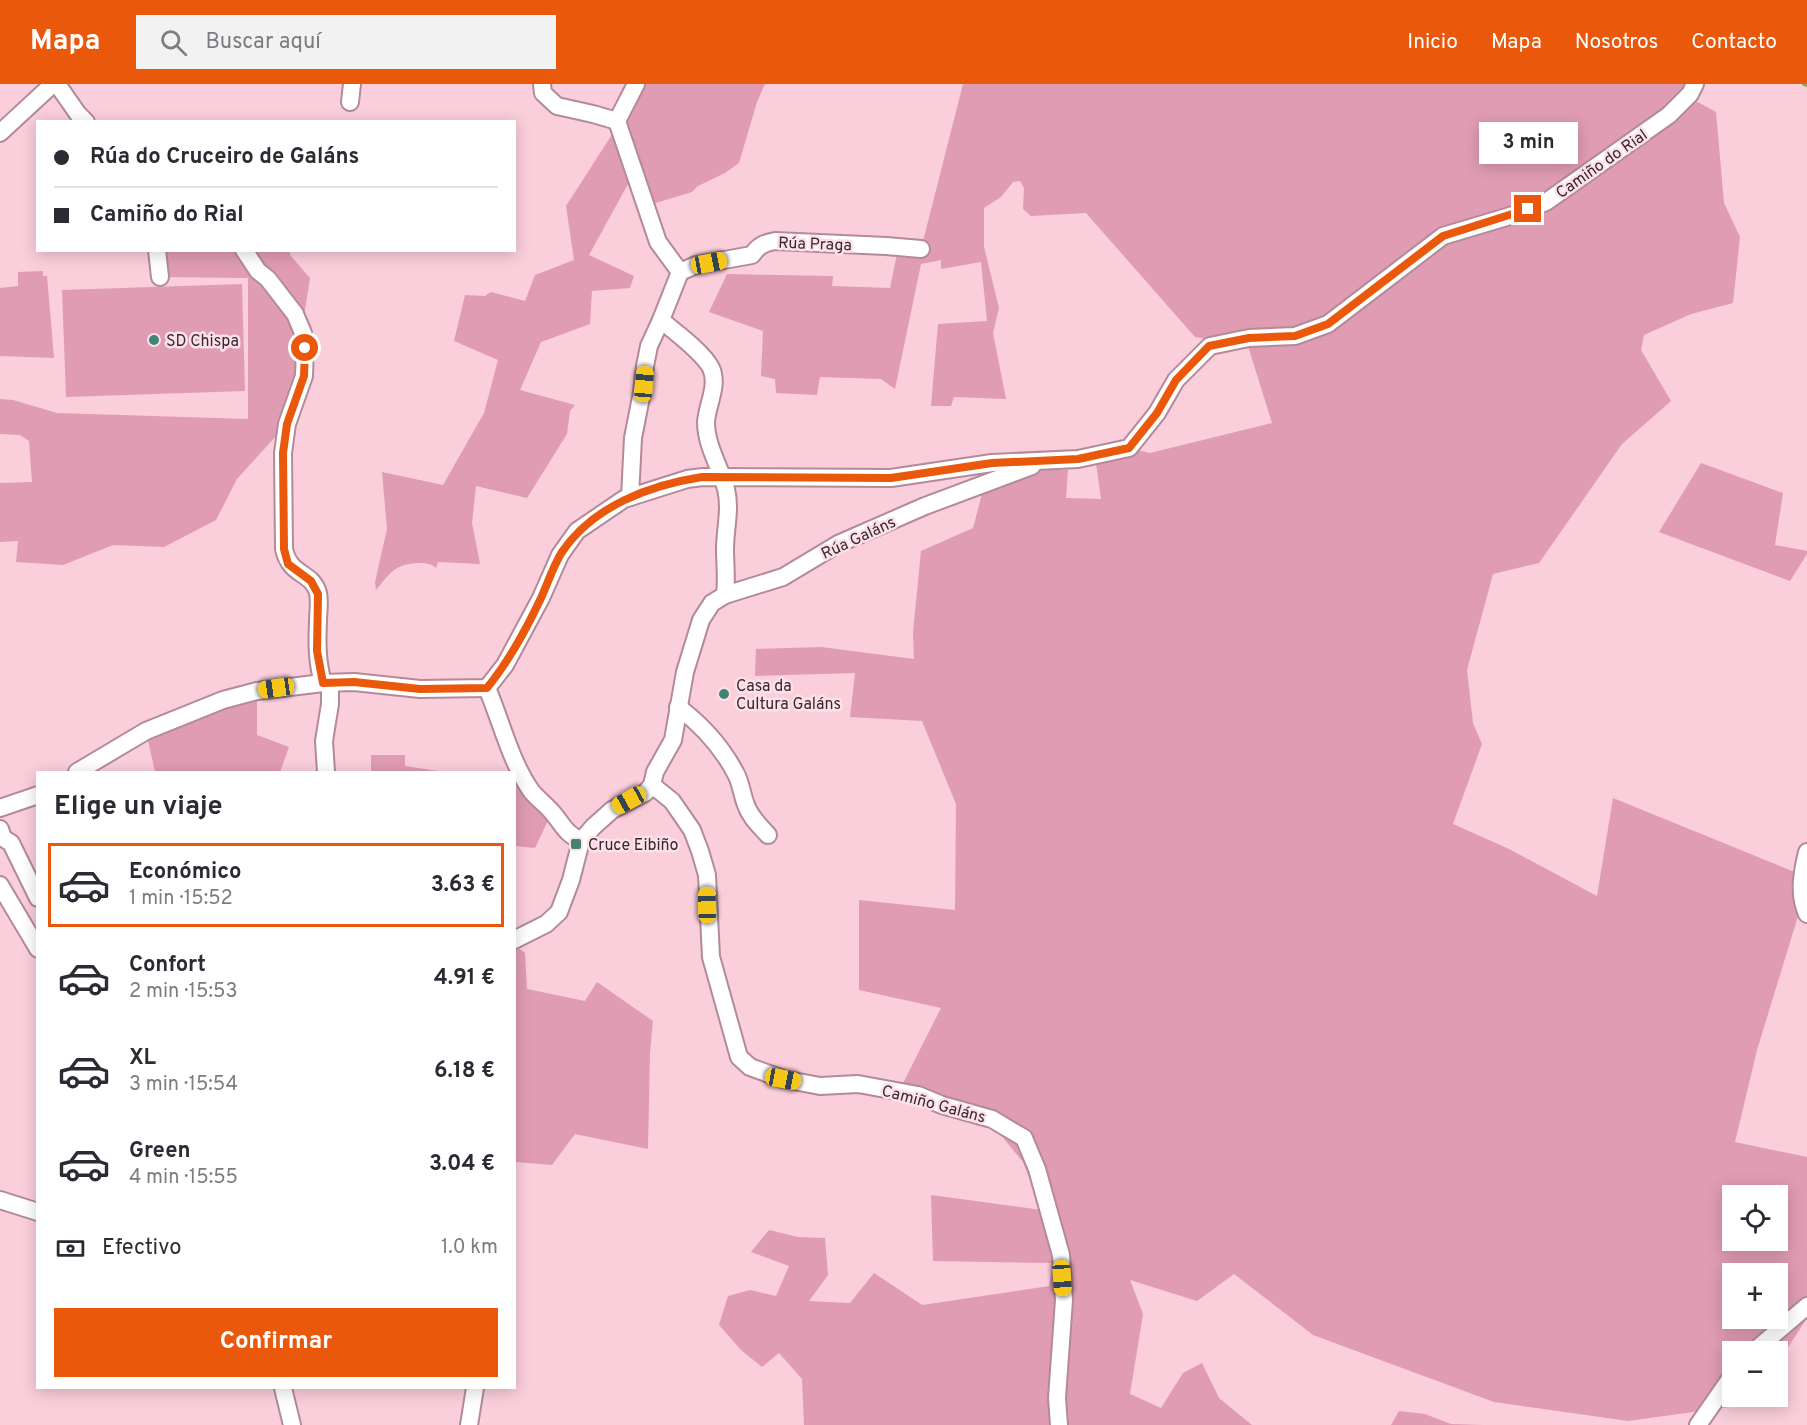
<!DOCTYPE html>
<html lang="es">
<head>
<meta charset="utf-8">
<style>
  :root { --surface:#fff; --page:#f2f2f3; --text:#2b2b33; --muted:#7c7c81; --line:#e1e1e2; --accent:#ea580c }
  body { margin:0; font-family:Overpass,sans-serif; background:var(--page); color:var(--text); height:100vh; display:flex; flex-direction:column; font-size:22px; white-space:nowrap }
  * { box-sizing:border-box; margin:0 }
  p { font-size:20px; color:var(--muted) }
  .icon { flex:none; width:33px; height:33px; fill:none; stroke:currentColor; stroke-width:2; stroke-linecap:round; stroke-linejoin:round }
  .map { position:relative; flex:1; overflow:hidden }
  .drawer { position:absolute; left:36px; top:687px; width:480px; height:618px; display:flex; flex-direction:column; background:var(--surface); border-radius:0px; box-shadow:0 3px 15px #0003 }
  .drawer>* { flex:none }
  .hud { position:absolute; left:36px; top:36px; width:480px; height:132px; border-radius:0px; box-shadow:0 3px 15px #0003; display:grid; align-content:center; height:132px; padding:0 18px; background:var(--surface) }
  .tools { position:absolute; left:1722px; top:1101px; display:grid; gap:12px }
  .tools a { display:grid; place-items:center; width:66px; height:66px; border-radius:0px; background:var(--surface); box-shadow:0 3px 15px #0003; font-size:30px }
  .end { position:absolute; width:27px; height:27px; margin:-14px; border:8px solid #ea580c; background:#fff; box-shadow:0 0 0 3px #fff }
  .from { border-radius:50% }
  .bubble { position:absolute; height:42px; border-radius:0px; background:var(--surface); box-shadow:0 3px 15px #0003; font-size:20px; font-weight:700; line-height:42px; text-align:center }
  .car { position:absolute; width:18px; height:36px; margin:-18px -9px; border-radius:8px; box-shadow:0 0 4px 2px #0007; background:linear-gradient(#f5c518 24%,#345 0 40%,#f5c518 0 76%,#345 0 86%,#f5c518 0) }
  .hud b { display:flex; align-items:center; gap:21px; height:57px; font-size:22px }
  .hud b+b { border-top:2px solid var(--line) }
  .hud i { width:15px; height:15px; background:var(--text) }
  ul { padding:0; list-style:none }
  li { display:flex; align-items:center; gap:18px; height:84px; margin:0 12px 9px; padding:0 6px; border:3px solid transparent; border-radius:0px }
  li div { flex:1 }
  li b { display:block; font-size:22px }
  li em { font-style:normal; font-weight:700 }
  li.current { border-color:var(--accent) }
  li>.icon { width:54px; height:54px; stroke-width:1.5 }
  h2 { padding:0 18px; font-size:27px; line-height:72px }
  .pay { display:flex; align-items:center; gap:15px; height:66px; padding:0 18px; font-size:22px }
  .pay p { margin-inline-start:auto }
  .primary-button { display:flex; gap:12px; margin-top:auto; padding:12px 18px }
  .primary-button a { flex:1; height:69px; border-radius:0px; background:var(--accent); color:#fff; font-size:24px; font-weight:700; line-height:69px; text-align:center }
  header { display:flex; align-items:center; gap:36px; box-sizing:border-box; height:84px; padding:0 30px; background:var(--accent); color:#fff }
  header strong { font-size:28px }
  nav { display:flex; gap:33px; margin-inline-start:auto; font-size:21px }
  .search { width:420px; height:54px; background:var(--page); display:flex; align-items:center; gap:15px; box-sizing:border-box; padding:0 21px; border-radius:0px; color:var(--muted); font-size:22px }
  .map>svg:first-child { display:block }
  .green { fill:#e09cb2; fill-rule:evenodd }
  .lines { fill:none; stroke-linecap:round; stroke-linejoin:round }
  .stream { stroke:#97a65e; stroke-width:4 }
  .minor-casing { stroke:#b38a97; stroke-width:20 }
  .minor { stroke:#fff; stroke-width:16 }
  .route { stroke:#ea580c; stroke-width:8 }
  .poi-dot { fill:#418476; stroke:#fce1e8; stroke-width:2 }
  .labels { text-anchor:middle; stroke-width:5; stroke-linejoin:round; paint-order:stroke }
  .street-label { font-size:16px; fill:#39292e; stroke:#fce1e8 }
  .poi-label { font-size:16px; fill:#39292e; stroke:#fce1e8; text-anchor:start }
</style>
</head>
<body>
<header>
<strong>Mapa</strong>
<div class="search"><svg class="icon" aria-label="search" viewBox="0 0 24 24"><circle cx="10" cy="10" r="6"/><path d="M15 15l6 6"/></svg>Buscar aquí</div>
<nav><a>Inicio</a><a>Mapa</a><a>Nosotros</a><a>Contacto</a></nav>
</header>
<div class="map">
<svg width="1807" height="1341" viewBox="0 0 1807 1341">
  <rect width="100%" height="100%" fill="#facedb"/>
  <!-- green -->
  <g class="green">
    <path d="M 636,0 L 765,0 L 757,18 L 739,79 L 725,89 L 698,102 L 692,108 L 646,122 L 634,89 L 589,171 L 634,192 L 630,204 L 592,207 L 590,240 L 541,258 L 520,306 L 575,321 L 570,327 L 567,350 L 527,414 L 476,402 L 472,439 L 480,480 L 438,478 L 436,484 C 430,479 426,479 418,479 C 395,480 390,489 376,506 L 375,498 L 387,445 L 382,388 L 443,401 L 484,329 L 498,276 L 454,257 L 465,211 L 485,212 L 491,208 L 525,217 L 535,191 L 574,176 L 566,122 L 613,49 Z"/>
    <path d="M 963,0 L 1696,0 L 1694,16 L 1716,28 L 1724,119 L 1740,153 L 1733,219 L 1691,230 L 1644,251 L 1641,266 L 1671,317 L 1622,360 L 1539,479 L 1493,490 L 1467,586 L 1473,639 L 1482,660 L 1453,740 L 1509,765 L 1597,812 L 1613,714 L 1802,791 L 1802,819 L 1757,966 L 1735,1058 L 1807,1073 L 1807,1234 L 1778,1279 L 1778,1268 L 1732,1268 L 1732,1312 L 1756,1313 L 1751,1320 L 1628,1337 L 1494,1318 L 1313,1251 L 1234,1190 L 1197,1217 L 1130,1196 L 1143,1230 L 1130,1310 L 1161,1324 L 1183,1289 L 1202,1279 L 1219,1314 L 1252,1341 L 804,1341 L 802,1295 L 779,1269 L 762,1283 L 741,1266 L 719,1241 L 728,1212 L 750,1206 L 776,1212 L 789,1182 L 751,1168 L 769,1146 L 798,1153 L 825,1154 L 828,1191 L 809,1217 L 850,1219 L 874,1189 L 922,1221 L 1049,1202 L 1053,1179 L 933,1177 L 931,1111 L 1042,1126 L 1023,1078 L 996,1045 L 899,1007 L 941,924 L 859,906 L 859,816 L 955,826 L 956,720 L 922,637 L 850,633 L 855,589 L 755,592 L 756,565 L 821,563 L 914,575 L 913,548 L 921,467 L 973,444 L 983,406 L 1040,386 L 1068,386 L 1066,414 L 1101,415 L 1095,372 L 1129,364 L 1150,369 L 1272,339 L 1248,262 L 1195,253 L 1086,129 L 1031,132 L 1023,125 L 1024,104 L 1020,97 L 1013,98 L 1001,113 L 984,124 L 984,163 L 999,224 L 993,249 L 1006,315 L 954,313 L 951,322 L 931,322 L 938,240 L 987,237 L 981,178 L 941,185 L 941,176 L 921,180 L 895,305 L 881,295 L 820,293 L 817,311 L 776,309 L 775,295 L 761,292 L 763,247 L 709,228 L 727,190 L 833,192 L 832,202 L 890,204 L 897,170 L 921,165 ZM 1732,1112 L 1778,1112 L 1778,1156 L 1732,1156 ZM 1732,1190 L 1778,1190 L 1778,1234 L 1732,1234 Z"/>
    <path d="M 157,167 L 290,167 L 290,171 L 310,194 L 287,340 L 237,395 L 216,436 L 164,463 L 113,461 L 63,481 L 16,478 L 18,457 L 0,458 L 0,399 L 32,398 L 29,357 L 20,351 L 0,350 L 0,315 L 13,316 L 57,329 L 248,335 L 248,194 L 160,193 Z"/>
    <path d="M 43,187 L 43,192 L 47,192 L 54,274 L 0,272 L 0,204 L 18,202 L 18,188 Z"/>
    <path d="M 242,200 L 245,307 L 66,313 L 62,206 Z"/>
    <path d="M 1701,379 L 1783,409 L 1775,461 L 1807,467 L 1807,470 L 1790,497 L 1659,448 Z"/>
    <path d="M 257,607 L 257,651 L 289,663 L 280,688 L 155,688 L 146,647 Z"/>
    <path d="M 371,671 L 405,671 L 405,682 L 444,688 L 371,688 Z"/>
    <path d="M 521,695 L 552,728 L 535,764 L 515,762 L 515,697 Z"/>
    <path d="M 514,861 L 525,869 L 527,905 L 585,917 L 597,898 L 653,937 L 650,969 L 648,1065 L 575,1050 L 552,1081 L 515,1078 Z"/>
    <path d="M 1399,1327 L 1425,1330 L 1451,1340 L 1482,1341 L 1391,1341 Z"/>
  </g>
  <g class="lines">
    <!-- stream -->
    <path class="stream" d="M 1804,0 L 1807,1"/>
    <defs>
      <g id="minor">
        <path d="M 57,0 L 78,30 L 86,38"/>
        <path d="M 542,0 L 543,9 L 557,22 L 593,30 L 617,37"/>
        <path d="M 350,18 L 352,0"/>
        <path d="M 617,37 L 636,0"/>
        <path d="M 0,49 L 53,0"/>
        <path d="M 157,166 L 160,193"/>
        <path d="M 244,166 L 258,187 L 268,195 L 295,230 L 303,249 L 305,264 L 304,292 L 287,340 L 283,369 L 284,465 C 290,493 312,487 318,509 C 320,518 318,528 318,537 C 317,559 317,578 323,599"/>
        <path d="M 680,188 L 696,181 L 752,171 C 758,162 764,159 775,157 L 886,162 L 921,165"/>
        <path d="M 630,413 L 633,354 L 642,308 L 645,282 L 649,262 L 661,236"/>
        <path d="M 725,511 L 783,493 L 838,460 L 925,422 L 1032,382"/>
        <path d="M 487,604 C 502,639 510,677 532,708 C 538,715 546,721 552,728 C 564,742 564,748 581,757"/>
        <path d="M 678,623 C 702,641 722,663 736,690 C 741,699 742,711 746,721 C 750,733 760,742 768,751"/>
        <path d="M 77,688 L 146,647 L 223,616 L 257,607 L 323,599 L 354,598 L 420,605 L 487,604 L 505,581 L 541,514 L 560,471 L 577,447 L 624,415 L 687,395 L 703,393 L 891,394 L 992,379 L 1078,375 L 1129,364 L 1157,329 L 1176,296 L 1210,262 L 1249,254 L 1295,252 L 1328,240 L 1443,152 L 1510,132 L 1546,118 L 1669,31 L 1690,10 L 1695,0"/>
        <path d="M 326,688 L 324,657 L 330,620 L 330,599"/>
        <path d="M 652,701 L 672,717 L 692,746 L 700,767 L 707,791 L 711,873 L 739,973 L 750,983 L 783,995 L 820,1002 L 858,1000 L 918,1011 L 942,1021 L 992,1035 L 1024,1054 L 1037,1085 L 1061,1171 L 1064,1216 L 1057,1314 L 1059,1341"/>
        <path d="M 0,724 L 38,711"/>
        <path d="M 0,745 L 3,754 L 11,759 L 38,814"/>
        <path d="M 1807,768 C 1802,789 1798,810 1807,830"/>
        <path d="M 0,801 L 38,865"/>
        <path d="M 514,856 L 546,840 L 559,828 L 571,796 L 581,757 L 593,743 L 612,726 L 645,709 L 652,701 L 655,688 L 673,656 L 685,588 L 701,536 L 712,519 L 725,511 C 727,495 725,480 725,465 C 725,445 731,425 726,405 C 720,382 706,362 706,338 C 707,321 719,301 711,284 C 703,268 675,248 661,236 L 680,188 L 658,158 L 617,37"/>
        <path d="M 0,1116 L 38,1128"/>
        <path d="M 1753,1268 L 1807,1222"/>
        <path d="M 283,1304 L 292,1341"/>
        <path d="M 469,1341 L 475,1304"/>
        <path d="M 1698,1341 L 1732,1292"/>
      </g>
    </defs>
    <!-- minor casing -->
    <use href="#minor" class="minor-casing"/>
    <!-- minor -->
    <use href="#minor" class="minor"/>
  </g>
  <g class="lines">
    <!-- route -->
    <path class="route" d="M 305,264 L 304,292 L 287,340 L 283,369 L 284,465 L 288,480 L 311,497 L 318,510 L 317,567 L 323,599 L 354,598 L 420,605 L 487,604 C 509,577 526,546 541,514 C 548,499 553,482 562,468 C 593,422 650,401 702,393 L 891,394 L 992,379 L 1078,375 L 1129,364 L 1157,329 L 1176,296 L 1209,262 L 1249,254 L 1295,252 L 1328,240 L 1443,152 L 1528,125"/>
  </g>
  <!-- markers -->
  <g class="poi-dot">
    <circle cx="154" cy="256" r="6"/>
    <circle cx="724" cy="610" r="6"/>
    <rect x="570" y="754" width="12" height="12" rx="3"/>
  </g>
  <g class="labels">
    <!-- street labels -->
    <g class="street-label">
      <text transform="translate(1601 79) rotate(-35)" y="6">Camiño do Rial</text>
      <text transform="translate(815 159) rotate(2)" y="6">Rúa Praga</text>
      <text transform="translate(858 453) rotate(-25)" y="6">Rúa Galáns</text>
      <text transform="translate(934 1019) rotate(15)" y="6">Camiño Galáns</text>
    </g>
    <!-- poi labels -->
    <g class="poi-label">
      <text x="166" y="262">SD Chispa</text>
      <text x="736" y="607">Casa da<tspan x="736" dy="18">Cultura Galáns</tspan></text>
      <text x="588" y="766">Cruce Eibiño</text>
    </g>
  </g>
</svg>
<div class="tools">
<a><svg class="icon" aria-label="locate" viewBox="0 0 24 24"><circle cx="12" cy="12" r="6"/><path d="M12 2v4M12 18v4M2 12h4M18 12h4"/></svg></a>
<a>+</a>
<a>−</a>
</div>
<i class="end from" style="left:305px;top:264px"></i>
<i class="end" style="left:1528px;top:125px"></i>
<div class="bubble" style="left:1479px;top:38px;width:99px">3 min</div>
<i class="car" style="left:709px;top:179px;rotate:79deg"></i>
<i class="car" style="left:644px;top:300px;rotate:5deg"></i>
<i class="car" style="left:276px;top:604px;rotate:262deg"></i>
<i class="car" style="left:629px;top:716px;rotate:241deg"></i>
<i class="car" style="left:707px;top:821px;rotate:359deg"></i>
<i class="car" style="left:783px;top:995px;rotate:101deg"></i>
<i class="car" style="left:1062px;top:1194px;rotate:176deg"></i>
<div class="hud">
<b><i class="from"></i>Rúa do Cruceiro de Galáns</b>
<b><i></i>Camiño do Rial</b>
</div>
<section class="drawer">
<h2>Elige un viaje</h2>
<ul>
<li class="current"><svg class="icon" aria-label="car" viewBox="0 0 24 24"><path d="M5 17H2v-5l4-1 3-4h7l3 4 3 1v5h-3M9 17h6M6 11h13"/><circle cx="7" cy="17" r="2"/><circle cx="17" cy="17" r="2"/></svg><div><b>Económico</b><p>1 min · 15:52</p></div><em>3.63 €</em></li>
<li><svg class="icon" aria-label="car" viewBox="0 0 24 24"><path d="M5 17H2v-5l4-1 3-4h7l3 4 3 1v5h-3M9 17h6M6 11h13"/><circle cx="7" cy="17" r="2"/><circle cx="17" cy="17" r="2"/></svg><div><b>Confort</b><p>2 min · 15:53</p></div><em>4.91 €</em></li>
<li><svg class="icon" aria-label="car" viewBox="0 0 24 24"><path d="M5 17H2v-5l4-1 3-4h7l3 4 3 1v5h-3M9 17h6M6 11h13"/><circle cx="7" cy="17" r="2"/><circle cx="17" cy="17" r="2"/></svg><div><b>XL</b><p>3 min · 15:54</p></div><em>6.18 €</em></li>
<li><svg class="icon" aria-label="car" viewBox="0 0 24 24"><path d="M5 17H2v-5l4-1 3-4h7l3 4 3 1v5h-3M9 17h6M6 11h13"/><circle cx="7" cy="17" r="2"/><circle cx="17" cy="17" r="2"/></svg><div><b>Green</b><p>4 min · 15:55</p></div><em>3.04 €</em></li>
</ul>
<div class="pay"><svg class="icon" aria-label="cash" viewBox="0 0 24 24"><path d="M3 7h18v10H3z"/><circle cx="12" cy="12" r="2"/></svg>Efectivo<p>1.0 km</p></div>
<div class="primary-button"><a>Confirmar</a></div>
</section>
</div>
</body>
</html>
